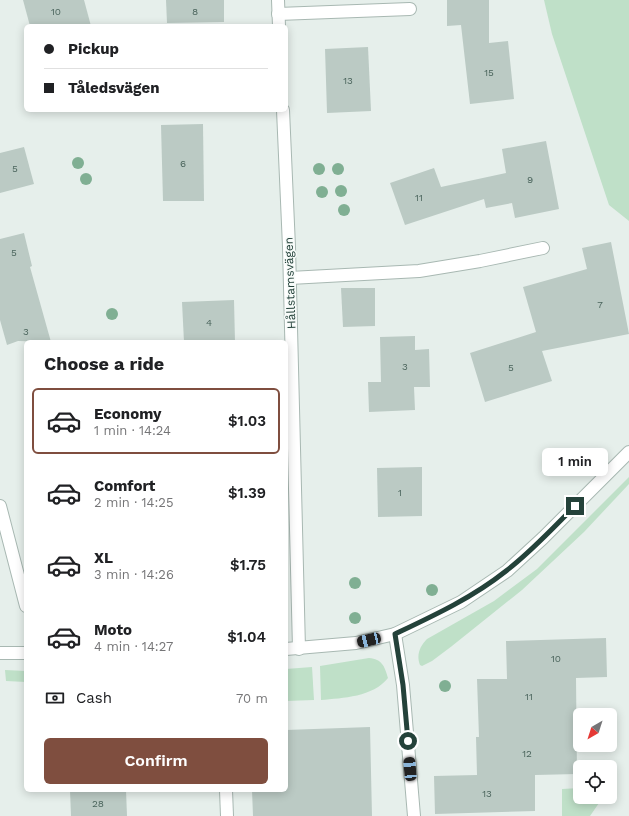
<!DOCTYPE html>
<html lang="en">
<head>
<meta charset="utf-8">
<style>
  :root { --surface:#fff; --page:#f2f2f2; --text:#202124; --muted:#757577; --line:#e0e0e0; --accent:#7f4e3f }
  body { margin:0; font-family:"Work Sans",sans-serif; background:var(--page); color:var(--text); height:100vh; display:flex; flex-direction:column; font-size:15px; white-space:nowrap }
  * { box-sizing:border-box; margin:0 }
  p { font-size:13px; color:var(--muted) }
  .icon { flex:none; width:22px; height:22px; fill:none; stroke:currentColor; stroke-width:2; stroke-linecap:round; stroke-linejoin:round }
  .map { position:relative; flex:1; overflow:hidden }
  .panel { position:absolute; left:24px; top:340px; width:264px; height:452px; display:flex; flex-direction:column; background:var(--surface); border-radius:6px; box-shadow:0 2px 10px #0003 }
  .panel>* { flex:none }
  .hud { position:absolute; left:24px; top:24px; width:264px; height:88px; border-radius:6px; box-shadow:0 2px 10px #0003; display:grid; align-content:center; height:88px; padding:0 20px; background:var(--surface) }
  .needle { width:26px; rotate:219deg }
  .buttons { position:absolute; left:573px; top:708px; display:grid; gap:8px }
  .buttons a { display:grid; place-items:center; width:44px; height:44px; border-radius:6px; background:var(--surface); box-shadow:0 2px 10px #0003; font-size:20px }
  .end { position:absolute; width:18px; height:18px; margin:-9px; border:5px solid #24423a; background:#fff; box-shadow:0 0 0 2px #fff }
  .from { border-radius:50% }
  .bubble { position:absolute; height:28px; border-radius:6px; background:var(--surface); box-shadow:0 2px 10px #0003; font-size:13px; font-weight:600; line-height:28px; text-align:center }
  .car { position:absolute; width:12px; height:24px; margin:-12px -6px; border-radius:5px; box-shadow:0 0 3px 1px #0007; background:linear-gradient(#222 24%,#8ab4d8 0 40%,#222 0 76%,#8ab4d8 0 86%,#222 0) }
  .hud b { display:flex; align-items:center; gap:14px; height:38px; font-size:15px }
  .hud b+b { border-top:1px solid var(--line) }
  .hud i { width:10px; height:10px; background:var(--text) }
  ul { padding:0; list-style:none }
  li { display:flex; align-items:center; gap:12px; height:66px; margin:0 8px 6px; padding:0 12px; border:2px solid transparent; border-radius:6px }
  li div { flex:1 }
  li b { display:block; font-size:15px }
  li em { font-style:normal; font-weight:600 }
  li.current { border-color:var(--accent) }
  li>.icon { width:36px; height:36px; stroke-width:1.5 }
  h2 { padding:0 20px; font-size:18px; line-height:48px }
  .pay { display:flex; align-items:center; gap:10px; height:44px; padding:0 20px; font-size:15px }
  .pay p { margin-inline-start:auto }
  .primary-button { display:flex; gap:8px; margin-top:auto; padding:8px 20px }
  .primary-button a { flex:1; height:46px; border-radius:6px; background:var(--accent); color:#fff; font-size:16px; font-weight:600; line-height:46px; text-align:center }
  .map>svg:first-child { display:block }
  .green { fill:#bfe0c8 }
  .building { fill:#bbcac4 }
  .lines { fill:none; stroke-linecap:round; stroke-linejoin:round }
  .service-casing { stroke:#a8b8b2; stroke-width:14 }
  .minor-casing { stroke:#a8b8b2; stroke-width:14 }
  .service { stroke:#fff; stroke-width:12 }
  .minor { stroke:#fff; stroke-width:12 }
  .tree { fill:#80af93 }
  .route { stroke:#24423a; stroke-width:5 }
  .labels { text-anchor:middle; stroke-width:3; stroke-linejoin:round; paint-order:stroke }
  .number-label { font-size:10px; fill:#4a645c }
  .street-label { font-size:12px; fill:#24423a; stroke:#f7fbf9 }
</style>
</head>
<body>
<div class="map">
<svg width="629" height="816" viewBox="0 0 629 816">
  <rect width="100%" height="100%" fill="#e6efeb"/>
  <!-- green -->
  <g class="green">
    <path d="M 544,0 L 629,0 L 629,221 L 609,205 L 552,34 Z"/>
    <path d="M 629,477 L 629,484 L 584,532 L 522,590 L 452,646 L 432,661 L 422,666 L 420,665 C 416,655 420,646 427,639 L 494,601 L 537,569 Z"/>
    <path d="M 369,658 C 382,659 385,667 388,678 C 373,697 343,698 321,700 L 320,666 Z"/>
    <path d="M 312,667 L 314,700 L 286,701 L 286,669 Z"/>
    <path d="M 5,670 L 26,671 L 26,682 L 6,681 Z"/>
    <path d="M 580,788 L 580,797 L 599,797 L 599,803 L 590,816 L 562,816 L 562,789 Z"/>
  </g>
  <!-- building -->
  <g class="building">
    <path d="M 23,0 L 84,0 L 91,26 L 30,26 Z"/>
    <path d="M 166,0 L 224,0 L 224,22 L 167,23 Z"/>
    <path d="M 447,0 L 489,0 L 489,43 L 508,41 L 514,99 L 470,104 L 461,25 L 447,26 Z"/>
    <path d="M 368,47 L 371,111 L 327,113 L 325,49 Z"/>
    <path d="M 203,124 L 204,201 L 163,201 L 161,125 Z"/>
    <path d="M 546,141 L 559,209 L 515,218 L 512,203 L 486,208 L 484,199 L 405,225 L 390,183 L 434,168 L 441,187 L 506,173 L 502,149 Z"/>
    <path d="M 24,147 L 34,184 L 0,193 L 0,153 Z"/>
    <path d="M 24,233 L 32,266 L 30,267 L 51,342 L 18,341 L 7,345 L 0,320 L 0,239 Z"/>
    <path d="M 611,242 L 629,334 L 542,351 L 552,381 L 485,402 L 470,353 L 536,332 L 523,287 L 587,269 L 582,248 Z"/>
    <path d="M 341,288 L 375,288 L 375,326 L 343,327 Z"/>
    <path d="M 234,300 L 235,342 L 184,342 L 182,302 Z"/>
    <path d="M 415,336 L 415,350 L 429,349 L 430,387 L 414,387 L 415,410 L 369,412 L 368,382 L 381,382 L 380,337 Z"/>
    <path d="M 422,467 L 422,516 L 378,517 L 377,468 Z"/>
    <path d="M 606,638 L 607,677 L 576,678 L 577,774 L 535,775 L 535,811 L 435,814 L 434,776 L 477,775 L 476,737 L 479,737 L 477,679 L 507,679 L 506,641 Z"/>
    <path d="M 370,727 L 372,816 L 253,816 L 252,790 L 286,790 L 286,730 Z"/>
    <path d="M 70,790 L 126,790 L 127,816 L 71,816 Z"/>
  </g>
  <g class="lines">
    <defs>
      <g id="service">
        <path d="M 278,14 L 410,9"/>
        <path d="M 290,278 L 419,271 L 480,261 L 543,248"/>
        <path d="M 395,634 L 403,685 L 414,816"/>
        <path d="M 226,790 L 227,816"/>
      </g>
      <g id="minor">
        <path d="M 278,0 L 279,26"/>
        <path d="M 283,110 L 289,247 L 299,649"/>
        <path d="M 0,506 L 26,606"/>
        <path d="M 286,649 L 356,643 L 395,634 L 461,602 L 507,571 L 543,538 L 629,452"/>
        <path d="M 0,653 L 26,653"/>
      </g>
    </defs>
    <!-- service casing -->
    <use href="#service" class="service-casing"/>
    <!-- minor casing -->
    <use href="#minor" class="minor-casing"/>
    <!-- service -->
    <use href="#service" class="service"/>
    <!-- minor -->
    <use href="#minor" class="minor"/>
  </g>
  <!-- trees -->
  <g class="tree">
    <circle cx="78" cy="163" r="6"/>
    <circle cx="319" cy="169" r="6"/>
    <circle cx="338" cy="169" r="6"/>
    <circle cx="86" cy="179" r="6"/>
    <circle cx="341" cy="191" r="6"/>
    <circle cx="322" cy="192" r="6"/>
    <circle cx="344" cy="210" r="6"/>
    <circle cx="112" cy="314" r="6"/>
    <circle cx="589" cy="457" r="6"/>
    <circle cx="553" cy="466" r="6"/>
    <circle cx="355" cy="583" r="6"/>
    <circle cx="432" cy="590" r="6"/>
    <circle cx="355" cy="618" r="6"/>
    <circle cx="445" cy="686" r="6"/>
  </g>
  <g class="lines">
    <!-- route -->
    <path class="route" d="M 408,741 L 403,685 L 395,634 C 433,616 472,598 506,571 C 531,552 553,528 575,506"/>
  </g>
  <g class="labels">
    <!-- number labels -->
    <g class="number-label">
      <text x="56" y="15">10</text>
      <text x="195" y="15">8</text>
      <text x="489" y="76">15</text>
      <text x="348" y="84">13</text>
      <text x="183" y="167">6</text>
      <text x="15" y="172">5</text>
      <text x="530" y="183">9</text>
      <text x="419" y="201">11</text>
      <text x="14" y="256">5</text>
      <text x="600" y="308">7</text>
      <text x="209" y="326">4</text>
      <text x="26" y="335">3</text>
      <text x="405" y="370">3</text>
      <text x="511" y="371">5</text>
      <text x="400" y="496">1</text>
      <text x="556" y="662">10</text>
      <text x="529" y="700">11</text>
      <text x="527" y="757">12</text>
      <text x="487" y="797">13</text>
      <text x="98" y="807">28</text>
    </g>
    <!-- street labels -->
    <g class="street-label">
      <text transform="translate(290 283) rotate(-92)" y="4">Hållstamsvägen</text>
    </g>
  </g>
</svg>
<div class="buttons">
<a><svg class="needle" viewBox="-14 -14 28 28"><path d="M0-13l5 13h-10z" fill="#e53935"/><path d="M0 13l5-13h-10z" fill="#757577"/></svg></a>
<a><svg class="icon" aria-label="locate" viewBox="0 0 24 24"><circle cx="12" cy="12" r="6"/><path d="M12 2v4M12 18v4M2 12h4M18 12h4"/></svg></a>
</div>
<i class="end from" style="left:408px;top:741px"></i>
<i class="end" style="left:575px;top:506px"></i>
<div class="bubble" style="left:542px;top:448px;width:66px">1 min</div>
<i class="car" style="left:369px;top:640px;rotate:257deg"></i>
<i class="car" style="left:410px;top:769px;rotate:355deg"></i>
<div class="hud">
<b><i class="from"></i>Pickup</b>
<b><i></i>Tåledsvägen</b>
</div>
<section class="panel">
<h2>Choose a ride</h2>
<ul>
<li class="current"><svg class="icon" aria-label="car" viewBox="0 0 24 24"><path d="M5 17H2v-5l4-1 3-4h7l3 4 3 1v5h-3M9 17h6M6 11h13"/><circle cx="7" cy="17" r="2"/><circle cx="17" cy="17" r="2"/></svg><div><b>Economy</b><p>1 min · 14:24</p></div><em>$1.03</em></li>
<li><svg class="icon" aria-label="car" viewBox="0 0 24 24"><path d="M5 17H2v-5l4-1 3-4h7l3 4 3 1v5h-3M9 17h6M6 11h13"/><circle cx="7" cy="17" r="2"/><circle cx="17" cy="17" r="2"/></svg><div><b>Comfort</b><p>2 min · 14:25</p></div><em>$1.39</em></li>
<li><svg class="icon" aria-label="car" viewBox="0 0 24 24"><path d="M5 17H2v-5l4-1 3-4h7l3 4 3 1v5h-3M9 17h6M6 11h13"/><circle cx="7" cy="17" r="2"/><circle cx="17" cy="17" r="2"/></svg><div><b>XL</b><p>3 min · 14:26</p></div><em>$1.75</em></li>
<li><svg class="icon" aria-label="car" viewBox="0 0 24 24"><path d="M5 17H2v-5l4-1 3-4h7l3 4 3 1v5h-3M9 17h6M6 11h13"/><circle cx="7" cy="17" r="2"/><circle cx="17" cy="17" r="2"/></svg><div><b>Moto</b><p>4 min · 14:27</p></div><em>$1.04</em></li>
</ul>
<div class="pay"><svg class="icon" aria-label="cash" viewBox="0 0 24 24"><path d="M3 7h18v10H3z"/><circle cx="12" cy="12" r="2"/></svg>Cash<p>70 m</p></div>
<div class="primary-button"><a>Confirm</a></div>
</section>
</div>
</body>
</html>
